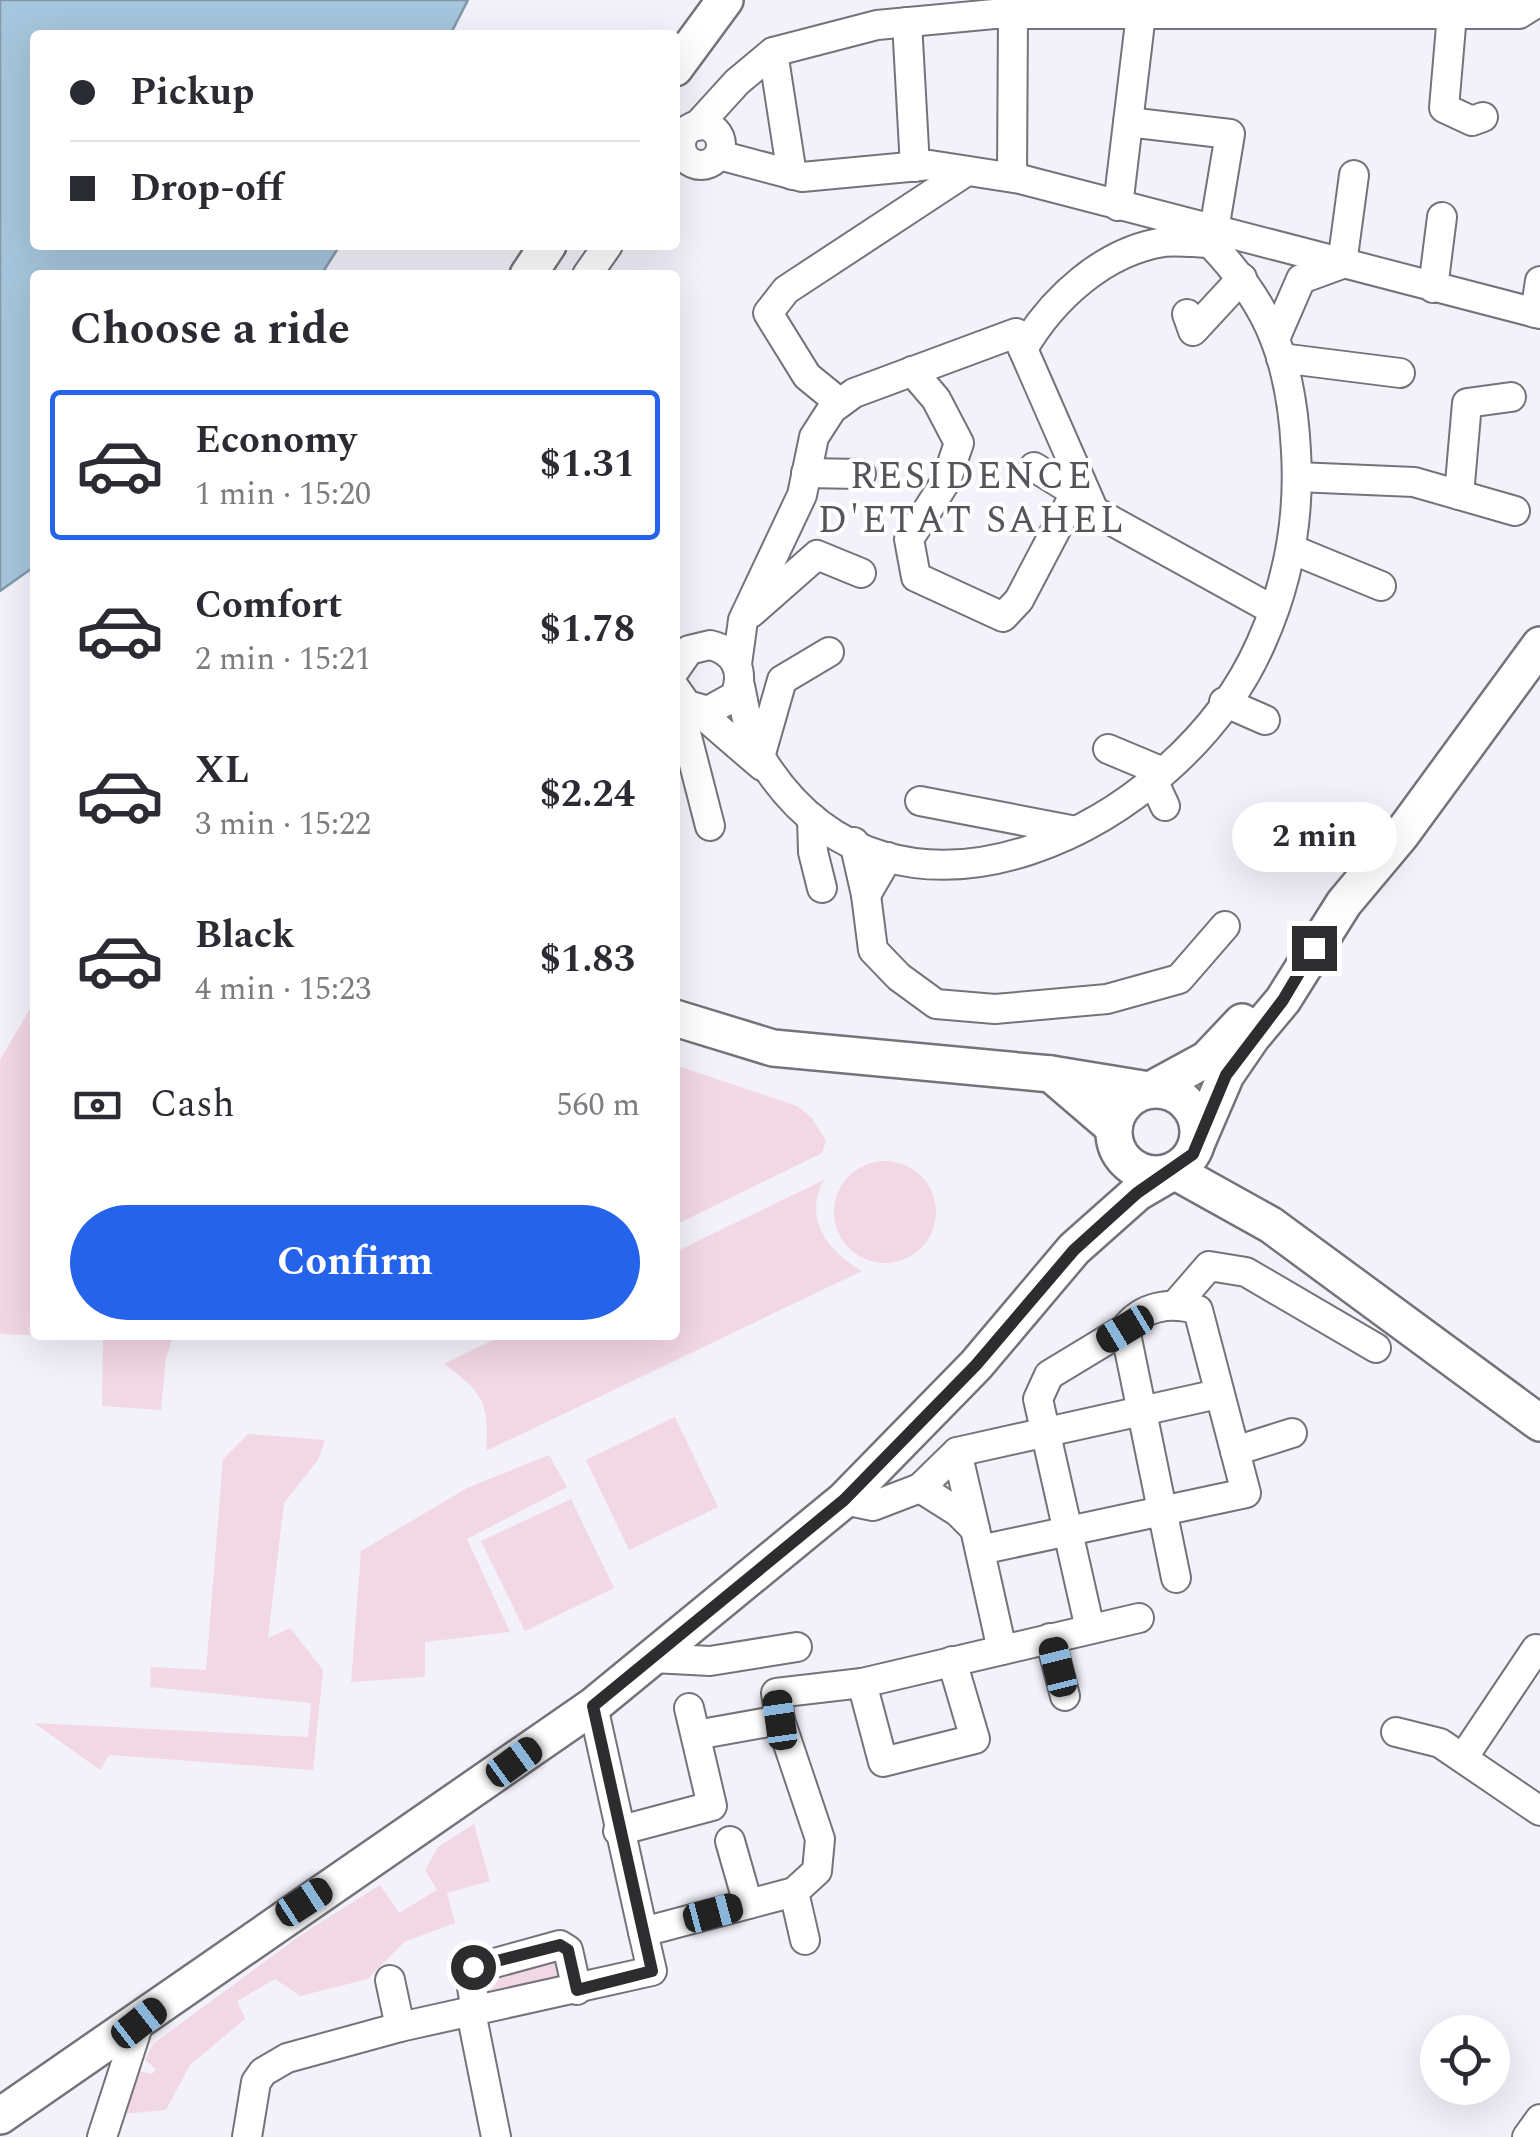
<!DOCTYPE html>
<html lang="en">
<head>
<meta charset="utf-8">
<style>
  :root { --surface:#fff; --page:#f2f2f3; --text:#2b2b33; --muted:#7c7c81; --line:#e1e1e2; --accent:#2563eb }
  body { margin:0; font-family:Spectral,serif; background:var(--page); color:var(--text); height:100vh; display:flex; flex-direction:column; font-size:38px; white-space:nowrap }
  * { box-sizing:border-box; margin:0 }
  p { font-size:32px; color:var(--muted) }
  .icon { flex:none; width:55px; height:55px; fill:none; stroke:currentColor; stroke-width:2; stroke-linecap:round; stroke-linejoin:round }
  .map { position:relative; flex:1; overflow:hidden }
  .details { position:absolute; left:30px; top:270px; width:650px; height:1070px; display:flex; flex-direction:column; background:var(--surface); border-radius:10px; box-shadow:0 10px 40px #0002 }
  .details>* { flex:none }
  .guide { position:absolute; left:30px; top:30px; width:650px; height:220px; border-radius:10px; box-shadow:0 10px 40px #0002; display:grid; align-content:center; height:220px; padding:0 40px; background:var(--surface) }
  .buttons { position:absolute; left:1420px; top:2015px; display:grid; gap:20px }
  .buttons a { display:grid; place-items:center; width:90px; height:90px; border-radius:50%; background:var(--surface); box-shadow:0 10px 40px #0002; font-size:50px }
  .end { position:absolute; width:45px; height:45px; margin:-22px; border:12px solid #2d2c2f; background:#fff; box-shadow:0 0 0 5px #fff }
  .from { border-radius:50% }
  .bubble { position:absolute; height:70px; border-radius:35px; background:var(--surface); box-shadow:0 10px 40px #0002; font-size:32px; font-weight:700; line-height:70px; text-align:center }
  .car { position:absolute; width:30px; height:60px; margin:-30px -15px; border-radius:12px; box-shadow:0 0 8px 2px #0007; background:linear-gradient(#222 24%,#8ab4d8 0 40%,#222 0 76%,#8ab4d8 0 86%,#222 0) }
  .guide b { display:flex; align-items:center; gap:35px; height:95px; font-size:38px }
  .guide b+b { border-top:2px solid var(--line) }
  .guide i { width:25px; height:25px; background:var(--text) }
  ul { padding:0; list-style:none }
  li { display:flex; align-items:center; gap:30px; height:150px; margin:0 20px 15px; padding:0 20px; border:5px solid transparent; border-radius:10px }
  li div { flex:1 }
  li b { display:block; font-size:38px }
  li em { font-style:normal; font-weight:700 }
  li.active { border-color:var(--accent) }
  li>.icon { width:90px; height:90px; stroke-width:1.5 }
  h2 { padding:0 40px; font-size:45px; line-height:120px }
  .pay { display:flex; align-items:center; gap:25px; height:110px; padding:0 40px; font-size:38px }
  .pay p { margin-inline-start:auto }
  .button { display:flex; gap:20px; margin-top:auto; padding:20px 40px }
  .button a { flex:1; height:115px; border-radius:60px; background:var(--accent); color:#fff; font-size:40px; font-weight:700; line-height:115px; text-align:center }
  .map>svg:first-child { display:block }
  .green { fill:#f2d7e4 }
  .water { fill:#a6c6dd; stroke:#8298a9; stroke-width:2.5 }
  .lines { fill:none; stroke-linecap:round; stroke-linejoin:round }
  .minor-casing { stroke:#74737a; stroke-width:32 }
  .major-casing { stroke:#74737a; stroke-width:40 }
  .minor { stroke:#fff; stroke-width:28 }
  .major { stroke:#fff; stroke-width:35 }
  .route { stroke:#2d2c2f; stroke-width:12 }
  .labels { text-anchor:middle; stroke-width:8; stroke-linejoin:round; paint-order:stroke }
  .neighbourhood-label { font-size:38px; letter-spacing:2.5px; fill:#55545a; stroke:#fff }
</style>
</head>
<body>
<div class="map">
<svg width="1540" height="2137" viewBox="0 0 1540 2137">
  <rect width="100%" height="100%" fill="#f3f2fa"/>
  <!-- green -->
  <g class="green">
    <path d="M 35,1000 L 35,1335 L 174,1335 L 166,1357 L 161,1410 L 102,1406 L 103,1338 L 0,1334 L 0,1060 Z"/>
    <path d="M 675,1065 L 797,1106 L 812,1118 L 826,1141 L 822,1153 L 675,1225 Z"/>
    <circle cx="885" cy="1212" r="51"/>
    <path d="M 824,1180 C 802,1219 829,1252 862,1271 L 486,1451 C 490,1403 482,1391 444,1364 L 503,1335 L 675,1335 L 675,1252 Z"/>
    <path d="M 675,1417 L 718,1507 L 629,1550 L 586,1460 Z"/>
    <path d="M 248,1434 L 325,1440 L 318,1460 L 284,1503 L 268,1638 L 290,1628 L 323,1670 L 313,1770 L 109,1755 L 100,1770 L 34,1723 L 308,1737 L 311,1703 L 150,1687 L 151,1667 L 206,1670 L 223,1459 Z"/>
    <path d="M 549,1455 L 567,1487 L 467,1539 L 510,1632 L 425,1642 L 425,1677 L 351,1682 L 361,1551 L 467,1488 Z"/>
    <path d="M 571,1499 L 614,1588 L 525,1631 L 481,1541 Z"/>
    <path d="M 474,1824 L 490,1881 L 447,1893 L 455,1923 L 404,1942 L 368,1979 L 300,1996 L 275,1979 L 237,2001 L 245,2019 L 190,2065 L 166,2110 L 123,2114 L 140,2071 L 152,2074 L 156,2069 L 145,2060 L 153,2044 L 301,1935 L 380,1885 L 399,1913 L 437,1890 L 425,1870 L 438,1847 Z"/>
    <path d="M 556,1962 L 560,1978 L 488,1995 L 484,1979 Z"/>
  </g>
  <!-- water -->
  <path class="water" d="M 0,0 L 468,0 L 450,35 L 35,35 L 35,245 L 340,245 L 321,275 L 35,275 L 35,566 L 0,591 Z"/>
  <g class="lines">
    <defs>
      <g id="minor">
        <path d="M 1452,14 L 1444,108 L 1472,121 L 1483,117"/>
        <path d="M 907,22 L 915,167"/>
        <path d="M 773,52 L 792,175"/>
        <path d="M 1128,122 L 1230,134 L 1214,230"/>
        <circle cx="701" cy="145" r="20"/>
        <path d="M 697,126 L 737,82 L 773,52 L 877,25 L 994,14 L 1519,14 L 1540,1"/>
        <path d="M 719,155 L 802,177 L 930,165 L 1020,179 L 1540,314"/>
        <path d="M 1012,177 L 1013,14"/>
        <path d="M 1118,206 L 1141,14"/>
        <path d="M 587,275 L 608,245"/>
        <path d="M 1433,288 L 1442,217"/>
        <path d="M 1535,313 L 1540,281"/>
        <path d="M 1187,314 L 1193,331 L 1242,278"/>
        <path d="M 1275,339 L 1301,279 L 1342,264 L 1354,175"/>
        <path d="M 1023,349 C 1052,299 1104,251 1164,242 C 1179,240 1196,243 1212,243"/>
        <path d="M 1281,358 L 1400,373"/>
        <path d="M 912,371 L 936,399 L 959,443 L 946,481 L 909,539 L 916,577 L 1003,617 L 1019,600 L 1081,482"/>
        <path d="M 840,403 L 807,376 L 768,313 L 786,290 L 967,171"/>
        <path d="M 1034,467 L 1076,493"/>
        <path d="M 806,473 L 861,474"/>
        <path d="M 1297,477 L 1414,482 L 1515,511"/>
        <path d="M 1459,495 L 1467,403 L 1511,397"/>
        <path d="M 1291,549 L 1381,586"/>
        <path d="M 751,613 L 817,555 L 861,573"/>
        <path d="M 737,664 L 743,620 L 802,495 L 814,437 L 832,409 L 854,393 L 1016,333 L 1094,511 L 1273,610"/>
        <path d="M 675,670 L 689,650 L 710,645 C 736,651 745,672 735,696 L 708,711 L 687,705 L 675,688"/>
        <path d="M 740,686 C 745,709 749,738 761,758 C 893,973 1181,826 1261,643 C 1289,581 1300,518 1296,451 C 1291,351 1265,294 1192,225"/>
        <path d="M 675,690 L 710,826"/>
        <path d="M 1224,702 L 1265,720"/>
        <path d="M 697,710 L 762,766"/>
        <path d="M 1108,749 L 1163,772"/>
        <path d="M 760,757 L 782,680 L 829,652"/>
        <path d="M 1153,780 L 1165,806"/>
        <path d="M 920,801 L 1076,831"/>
        <path d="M 812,818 L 813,852 L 822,888"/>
        <path d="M 854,842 L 866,895 L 888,857"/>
        <path d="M 866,895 L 873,950 L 899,977 L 936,1004 L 995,1009 L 1107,999 L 1179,979 L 1225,926"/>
        <path d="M 1177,1303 L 1209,1266 L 1246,1272 L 1376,1348"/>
        <path d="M 1235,1451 L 1292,1433"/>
        <path d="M 957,1452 L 975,1529"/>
        <path d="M 920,1488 L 957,1452 L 1218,1394"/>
        <path d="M 844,1500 L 873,1506 L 920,1488 L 958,1512 L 975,1529 L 1002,1650"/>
        <path d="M 980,1550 L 1246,1493 L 1198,1310 C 1171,1301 1142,1306 1125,1329 L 1176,1578"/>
        <path d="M 1090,1629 L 1038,1399 L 1049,1375 L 1125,1329"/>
        <path d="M 1050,1638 L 1065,1696"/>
        <path d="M 653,1658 L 710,1661 L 797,1647"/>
        <path d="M 862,1683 L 883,1762 L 975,1739 L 952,1661"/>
        <path d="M 593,1706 L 643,1932"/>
        <path d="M 1396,1732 L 1440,1743 L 1540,1811"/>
        <path d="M 696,1735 L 780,1720"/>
        <path d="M 1463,1758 L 1536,1649"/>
        <path d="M 618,1831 L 712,1806 L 689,1708"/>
        <path d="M 730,1841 L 748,1904"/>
        <path d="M 794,1892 L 805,1940"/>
        <path d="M 390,1980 L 400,2027"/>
        <path d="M 476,2011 L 469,1970 L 560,1945 L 568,1950 L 577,1990"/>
        <path d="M 471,2012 L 496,2137"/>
        <path d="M 102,2137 L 139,2023"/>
        <path d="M 247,2137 L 256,2082 L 263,2072 L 287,2058 L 400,2027 L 652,1971 L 643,1932 L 794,1892 L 817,1871 L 820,1839 L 780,1720 L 776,1693 L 862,1683 L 1139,1618"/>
        <path d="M 1527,2137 L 1540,2119"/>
      </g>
      <g id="major">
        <path d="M 675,68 L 725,0"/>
        <path d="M 528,275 L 548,245"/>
        <path d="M 675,1018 L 773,1048 L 1051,1074 L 1149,1090"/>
        <path d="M 1051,1074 L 1114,1128"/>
        <circle cx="1156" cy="1132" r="42"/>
        <path d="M 1150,1090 L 1207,1059 L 1242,1022"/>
        <path d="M 1198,1140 L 1226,1075 L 1252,1037 L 1283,1000 L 1344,903 L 1401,835 L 1540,645"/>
        <path d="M 1174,1171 L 1271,1225 L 1540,1423"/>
        <path d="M 0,2116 L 593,1706 L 844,1500 L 976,1365 L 1074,1249 L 1137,1193 L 1173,1172"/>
      </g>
    </defs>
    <!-- minor casing -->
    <use href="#minor" class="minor-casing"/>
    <!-- major casing -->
    <use href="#major" class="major-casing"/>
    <!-- minor -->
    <use href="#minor" class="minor"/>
    <!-- major -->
    <use href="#major" class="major"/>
  </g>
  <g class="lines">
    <!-- route -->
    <path class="route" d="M 473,1967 L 560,1945 L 568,1950 L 577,1990 L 652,1971 L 593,1706 L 844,1500 L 976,1365 L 1074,1250 L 1137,1193 L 1193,1154 L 1226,1075 L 1283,1000 L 1314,948"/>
  </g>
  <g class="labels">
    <!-- neighbourhood labels -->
    <g class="neighbourhood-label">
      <text x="972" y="488">RESIDENCE<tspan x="972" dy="44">D'ETAT SAHEL</tspan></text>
    </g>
  </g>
</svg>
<div class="buttons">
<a><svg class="icon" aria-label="locate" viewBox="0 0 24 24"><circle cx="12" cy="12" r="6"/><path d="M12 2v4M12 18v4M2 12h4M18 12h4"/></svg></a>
</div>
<i class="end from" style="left:473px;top:1967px"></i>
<i class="end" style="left:1314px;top:948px"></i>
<div class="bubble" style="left:1232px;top:802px;width:165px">2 min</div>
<i class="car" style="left:1125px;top:1329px;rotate:239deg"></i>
<i class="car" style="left:1058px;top:1667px;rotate:346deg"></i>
<i class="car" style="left:780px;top:1720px;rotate:352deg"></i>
<i class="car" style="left:514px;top:1762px;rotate:54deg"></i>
<i class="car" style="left:304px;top:1902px;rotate:57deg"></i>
<i class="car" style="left:713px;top:1913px;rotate:75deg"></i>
<i class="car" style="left:139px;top:2023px;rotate:52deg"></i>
<div class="guide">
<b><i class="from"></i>Pickup</b>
<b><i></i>Drop-off</b>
</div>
<section class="details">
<h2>Choose a ride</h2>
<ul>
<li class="active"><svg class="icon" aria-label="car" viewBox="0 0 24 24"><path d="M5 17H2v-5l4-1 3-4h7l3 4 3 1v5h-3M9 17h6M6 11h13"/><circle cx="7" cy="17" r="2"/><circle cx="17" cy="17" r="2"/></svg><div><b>Economy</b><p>1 min · 15:20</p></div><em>$1.31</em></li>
<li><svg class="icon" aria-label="car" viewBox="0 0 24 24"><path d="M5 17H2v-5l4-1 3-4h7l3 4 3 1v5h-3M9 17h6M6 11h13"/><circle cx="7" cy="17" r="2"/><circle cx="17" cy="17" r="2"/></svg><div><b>Comfort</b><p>2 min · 15:21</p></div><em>$1.78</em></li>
<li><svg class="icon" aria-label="car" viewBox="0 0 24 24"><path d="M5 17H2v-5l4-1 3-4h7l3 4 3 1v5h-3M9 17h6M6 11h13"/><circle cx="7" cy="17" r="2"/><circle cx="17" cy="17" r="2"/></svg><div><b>XL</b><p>3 min · 15:22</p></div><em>$2.24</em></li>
<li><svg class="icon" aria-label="car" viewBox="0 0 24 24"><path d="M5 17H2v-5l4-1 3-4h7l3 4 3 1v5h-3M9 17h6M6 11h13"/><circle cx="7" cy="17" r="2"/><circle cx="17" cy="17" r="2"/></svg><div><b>Black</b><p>4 min · 15:23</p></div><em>$1.83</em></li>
</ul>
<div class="pay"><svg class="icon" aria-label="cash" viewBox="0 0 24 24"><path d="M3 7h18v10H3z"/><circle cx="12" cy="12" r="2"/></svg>Cash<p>560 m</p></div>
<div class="button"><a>Confirm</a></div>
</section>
</div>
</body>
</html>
